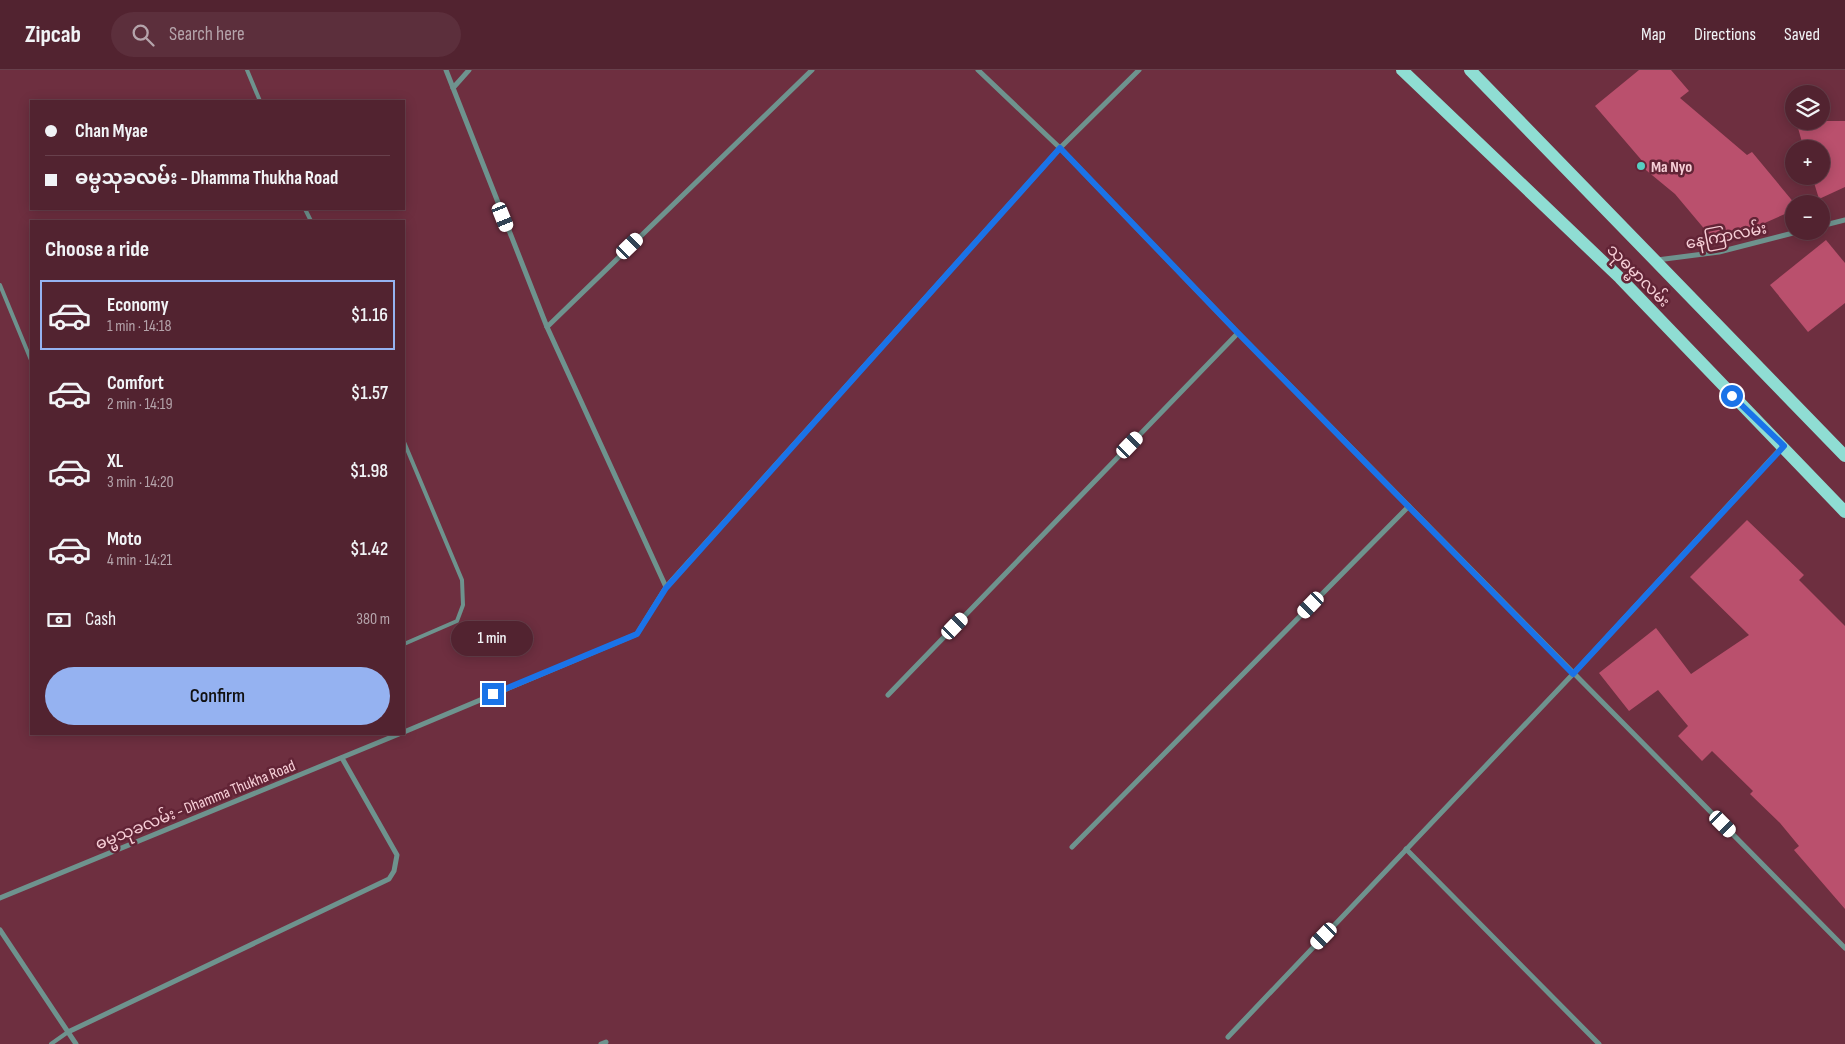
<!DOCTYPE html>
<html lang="en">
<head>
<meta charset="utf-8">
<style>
  :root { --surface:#522330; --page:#5c2f3c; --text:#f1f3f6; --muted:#b5a4ab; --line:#68404c; --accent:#95b2f1 }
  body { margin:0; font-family:"Sofia Sans Condensed","Noto Sans Myanmar",sans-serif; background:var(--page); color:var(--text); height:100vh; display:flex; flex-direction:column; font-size:19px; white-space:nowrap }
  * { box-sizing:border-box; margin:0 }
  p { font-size:16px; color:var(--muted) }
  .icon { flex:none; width:28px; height:28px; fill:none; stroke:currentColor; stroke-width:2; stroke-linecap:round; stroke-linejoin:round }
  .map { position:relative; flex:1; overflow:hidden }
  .drawer { position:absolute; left:30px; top:150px; width:375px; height:515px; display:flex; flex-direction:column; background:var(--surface); border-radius:0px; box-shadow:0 2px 12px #0003,0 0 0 1px var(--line) }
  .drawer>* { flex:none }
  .top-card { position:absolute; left:30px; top:30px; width:375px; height:110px; border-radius:0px; box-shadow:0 2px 12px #0003,0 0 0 1px var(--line); display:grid; align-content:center; height:110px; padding:0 15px; background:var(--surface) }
  .fabs { position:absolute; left:1785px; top:15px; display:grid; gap:10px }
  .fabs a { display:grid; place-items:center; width:45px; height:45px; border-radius:50%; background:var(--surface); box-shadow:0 2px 12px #0003,0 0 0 1px var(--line); font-size:25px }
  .end { position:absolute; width:22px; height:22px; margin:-11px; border:6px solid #1a73e8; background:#fff; box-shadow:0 0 0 2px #fff }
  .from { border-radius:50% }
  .bubble { position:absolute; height:35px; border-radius:18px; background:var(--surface); box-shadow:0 2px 12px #0003,0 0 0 1px var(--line); font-size:16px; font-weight:600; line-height:35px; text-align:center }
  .car { position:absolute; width:15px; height:30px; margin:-15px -8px; border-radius:6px; box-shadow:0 0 4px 1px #0007; background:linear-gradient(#fff 24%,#345 0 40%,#fff 0 76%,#345 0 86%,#fff 0) }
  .top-card b { display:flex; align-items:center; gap:18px; height:48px; font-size:19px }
  .top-card b+b { border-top:1px solid var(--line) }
  .top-card i { width:12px; height:12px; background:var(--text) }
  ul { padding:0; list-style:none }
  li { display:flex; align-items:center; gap:15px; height:70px; margin:0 10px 8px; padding:0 5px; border:2px solid transparent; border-radius:0px }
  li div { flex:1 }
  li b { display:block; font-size:19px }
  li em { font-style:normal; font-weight:600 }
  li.on { border-color:var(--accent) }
  li>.icon { width:45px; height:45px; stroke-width:1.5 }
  h2 { padding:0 15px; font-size:22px; line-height:60px }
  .pay { display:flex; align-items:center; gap:12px; height:55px; padding:0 15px; font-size:19px }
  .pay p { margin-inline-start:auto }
  .primary-button { display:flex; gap:10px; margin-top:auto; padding:10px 15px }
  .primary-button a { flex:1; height:58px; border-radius:30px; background:var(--accent); color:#111; font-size:20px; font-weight:600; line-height:58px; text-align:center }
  header { display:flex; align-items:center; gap:30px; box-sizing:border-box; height:70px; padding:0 25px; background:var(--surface); border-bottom:1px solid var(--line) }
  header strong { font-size:24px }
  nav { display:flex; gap:28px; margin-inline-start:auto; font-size:18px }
  .search { width:350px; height:45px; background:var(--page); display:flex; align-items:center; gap:12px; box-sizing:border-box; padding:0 18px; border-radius:28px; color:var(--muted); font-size:19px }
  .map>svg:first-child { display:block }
  .building { fill:#ba506d }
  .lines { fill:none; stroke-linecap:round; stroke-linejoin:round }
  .lane { stroke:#6e938e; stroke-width:4 }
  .street { stroke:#6e938e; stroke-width:5 }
  .primary { stroke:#8fddd3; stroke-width:12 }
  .route { stroke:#1a73e8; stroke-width:6 }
  .poi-dot { fill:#57cec1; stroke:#622436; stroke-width:2 }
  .labels { text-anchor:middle; stroke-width:5; stroke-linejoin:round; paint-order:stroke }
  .poi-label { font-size:16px; font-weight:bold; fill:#f7cfd7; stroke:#622436; text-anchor:start }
  .street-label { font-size:16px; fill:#f7cfd7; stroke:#622436 }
</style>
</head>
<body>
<header>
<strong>Zipcab</strong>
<div class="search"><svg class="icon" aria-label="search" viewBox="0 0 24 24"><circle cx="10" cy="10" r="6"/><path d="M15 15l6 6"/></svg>Search here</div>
<nav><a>Map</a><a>Directions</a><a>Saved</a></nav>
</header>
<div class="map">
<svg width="1845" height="974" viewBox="0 0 1845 974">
  <rect width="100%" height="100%" fill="#6e2f40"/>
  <!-- building -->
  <g class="building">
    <path d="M 1639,0 L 1671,0 L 1689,21 L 1680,28 L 1747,85 L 1752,82 L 1795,134 L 1794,134 L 1794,140 L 1717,174 L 1675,124 L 1641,96 L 1644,93 L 1595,36 Z"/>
    <path d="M 1796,51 L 1845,51 L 1845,117 L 1819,129 L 1812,106 L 1821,106 L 1821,79 L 1804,79 Z"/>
    <path d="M 1826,170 L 1845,193 L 1845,233 L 1808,262 L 1770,215 Z"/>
    <path d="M 1747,450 L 1804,505 L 1799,510 L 1845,556 L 1845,839 L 1794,780 L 1799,776 L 1780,753 L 1750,724 L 1753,721 L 1712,681 L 1702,691 L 1678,666 L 1688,656 L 1658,620 L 1629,641 L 1599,603 L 1656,558 L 1691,604 L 1749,565 L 1690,507 Z"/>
  </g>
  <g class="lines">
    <!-- lane -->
    <g class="lane">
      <path d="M 247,0 L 260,31"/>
      <path d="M 305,139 L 311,151"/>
      <path d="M 0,215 L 31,290"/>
      <path d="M 404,372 L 462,510 L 463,535 L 457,551 L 404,574"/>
      <path d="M 51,974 L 68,962"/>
    </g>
    <!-- street -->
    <g class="street">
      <path d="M 446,0 L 547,257 L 666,517"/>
      <path d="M 978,0 L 1060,78 L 1238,263 L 1845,878"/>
      <path d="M 453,18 L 469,0"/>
      <path d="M 1821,156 L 1845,150"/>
      <path d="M 1657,190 L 1719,182 L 1801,161"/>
      <path d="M 547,257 L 812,0"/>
      <path d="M 888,625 L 1238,263"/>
      <path d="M 404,662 L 637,564 L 666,517 L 1060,78 L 1139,0"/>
      <path d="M 1072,777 L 1409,436"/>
      <path d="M 1406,779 L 1599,974"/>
      <path d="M 0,828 L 399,664"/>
      <path d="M 0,860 L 76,974"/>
      <path d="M 68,962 L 389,809 L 394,801 L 397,785 L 342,688"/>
      <path d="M 1228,967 L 1573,604 L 1782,377"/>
      <path d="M 601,974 L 606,972"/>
    </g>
    <!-- primary -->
    <g class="primary">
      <path d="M 1402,0 L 1620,208 L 1845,442"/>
      <path d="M 1470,0 L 1845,386"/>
    </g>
  </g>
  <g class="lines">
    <!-- route -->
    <path class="route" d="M 493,624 L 637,564 L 666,518 L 1060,78 L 1238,263 L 1573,604 L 1784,376 L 1732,326"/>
  </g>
  <!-- markers -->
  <circle class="poi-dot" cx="1641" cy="96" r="5"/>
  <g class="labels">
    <!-- poi labels -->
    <g class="poi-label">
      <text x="1651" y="102">Ma Nyo</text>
    </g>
    <!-- street labels -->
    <g class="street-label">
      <text transform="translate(1726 165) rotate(-11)" y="6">နေကြာလမ်း</text>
      <text transform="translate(1639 205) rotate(45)" y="6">သုဓမ္မာလမ်း</text>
      <text transform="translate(195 734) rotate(-22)" y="6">ဓမ္မသုခလမ်း - Dhamma Thukha Road</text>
    </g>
  </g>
</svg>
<div class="fabs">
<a><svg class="icon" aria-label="layers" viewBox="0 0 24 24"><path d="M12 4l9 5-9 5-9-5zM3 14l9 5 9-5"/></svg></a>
<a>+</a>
<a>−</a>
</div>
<i class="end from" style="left:1732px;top:326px"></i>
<i class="end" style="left:493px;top:624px"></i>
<div class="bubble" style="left:451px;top:551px;width:82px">1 min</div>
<i class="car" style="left:503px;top:147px;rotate:158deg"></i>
<i class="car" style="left:630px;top:176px;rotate:46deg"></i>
<i class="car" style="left:1130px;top:375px;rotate:44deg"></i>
<i class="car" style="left:1311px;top:535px;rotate:224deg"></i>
<i class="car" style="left:955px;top:556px;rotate:44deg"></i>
<i class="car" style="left:1723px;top:754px;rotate:135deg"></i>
<i class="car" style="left:1324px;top:866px;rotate:224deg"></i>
<div class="top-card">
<b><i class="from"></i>Chan Myae</b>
<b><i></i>ဓမ္မသုခလမ်း - Dhamma Thukha Road</b>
</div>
<section class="drawer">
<h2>Choose a ride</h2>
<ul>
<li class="on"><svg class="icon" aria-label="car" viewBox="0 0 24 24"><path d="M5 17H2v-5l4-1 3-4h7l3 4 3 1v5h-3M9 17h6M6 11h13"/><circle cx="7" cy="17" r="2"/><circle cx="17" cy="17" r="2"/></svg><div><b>Economy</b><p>1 min · 14:18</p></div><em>$1.16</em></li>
<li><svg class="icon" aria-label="car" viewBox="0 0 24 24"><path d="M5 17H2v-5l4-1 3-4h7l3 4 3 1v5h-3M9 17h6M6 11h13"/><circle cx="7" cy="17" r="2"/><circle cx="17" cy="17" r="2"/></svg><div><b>Comfort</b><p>2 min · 14:19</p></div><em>$1.57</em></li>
<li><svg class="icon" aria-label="car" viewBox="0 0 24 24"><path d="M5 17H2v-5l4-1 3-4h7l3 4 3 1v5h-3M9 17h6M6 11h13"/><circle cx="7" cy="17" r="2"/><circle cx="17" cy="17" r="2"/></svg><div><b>XL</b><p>3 min · 14:20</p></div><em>$1.98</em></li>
<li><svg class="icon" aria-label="car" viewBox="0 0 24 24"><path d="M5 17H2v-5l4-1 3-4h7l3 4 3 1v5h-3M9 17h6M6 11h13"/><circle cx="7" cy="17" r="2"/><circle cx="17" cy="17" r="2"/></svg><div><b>Moto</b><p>4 min · 14:21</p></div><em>$1.42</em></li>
</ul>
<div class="pay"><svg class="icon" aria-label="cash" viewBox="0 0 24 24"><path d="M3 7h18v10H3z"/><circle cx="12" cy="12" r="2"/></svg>Cash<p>380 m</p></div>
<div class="primary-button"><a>Confirm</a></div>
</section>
</div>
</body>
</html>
